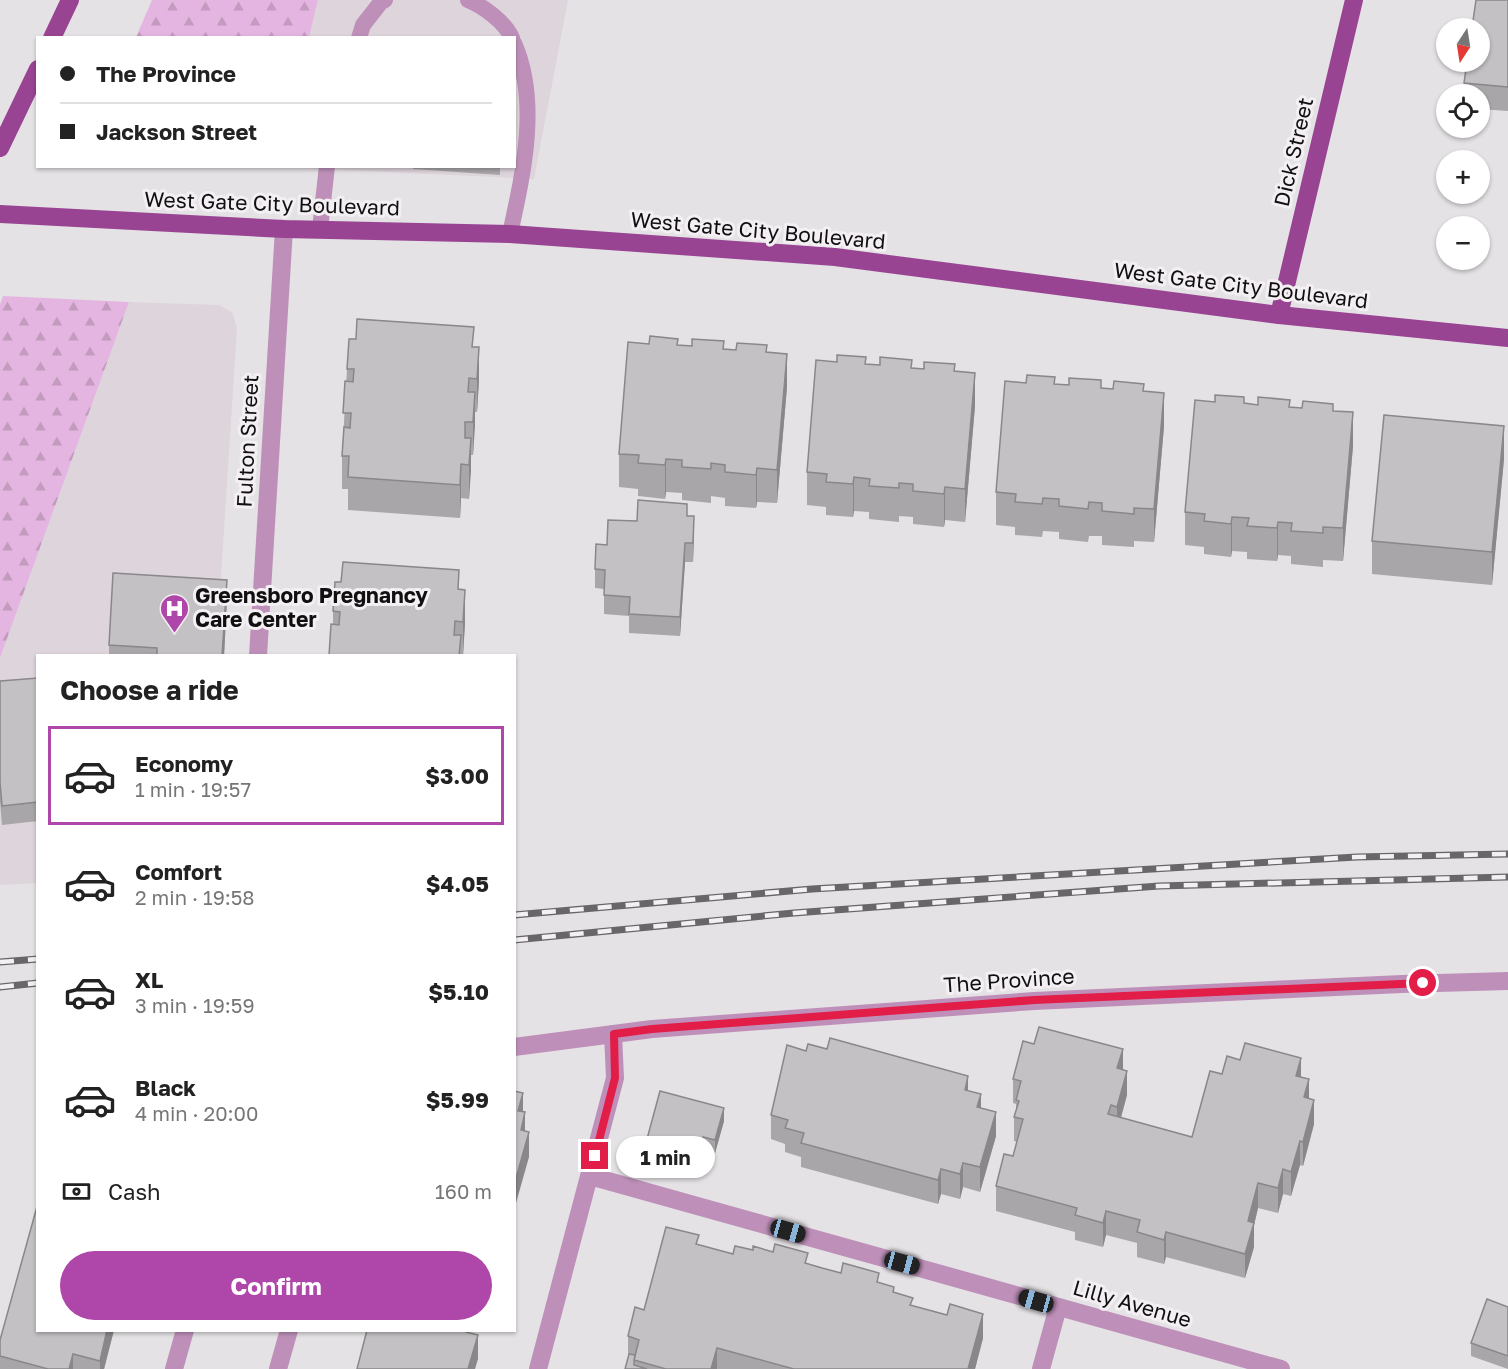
<!DOCTYPE html>
<html lang="en">
<head>
<meta charset="utf-8">
<style>
  :root { --surface:#fff; --page:#f6f6f6; --text:#222; --muted:#767676; --line:#e0e0e0; --accent:#af47aa }
  body { margin:0; font-family:"Golos Text",sans-serif; background:var(--page); color:var(--text); height:100vh; display:flex; flex-direction:column; font-size:22px; white-space:nowrap }
  * { box-sizing:border-box; margin:0 }
  p { font-size:20px; color:var(--muted) }
  .icon { flex:none; width:33px; height:33px; fill:none; stroke:currentColor; stroke-width:2; stroke-linecap:round; stroke-linejoin:round }
  .map { position:relative; flex:1; overflow:hidden }
  .sheet { position:absolute; left:36px; top:654px; width:480px; height:678px; display:flex; flex-direction:column; background:var(--surface); border-radius:0px; box-shadow:0 2px 4px #0004 }
  .sheet>* { flex:none }
  .hud { position:absolute; left:36px; top:36px; width:480px; height:132px; border-radius:0px; box-shadow:0 2px 4px #0004; display:grid; align-content:center; height:132px; padding:0 24px; background:var(--surface) }
  .needle { width:39px; rotate:192deg }
  .tools { position:absolute; left:1436px; top:18px; display:grid; gap:12px }
  .tools a { display:grid; place-items:center; width:54px; height:54px; border-radius:50%; background:var(--surface); box-shadow:0 2px 4px #0004; font-size:30px }
  .end { position:absolute; width:27px; height:27px; margin:-14px; border:8px solid #e11d48; background:#fff; box-shadow:0 0 0 3px #fff }
  .from { border-radius:50% }
  .bubble { position:absolute; height:42px; border-radius:21px; background:var(--surface); box-shadow:0 2px 4px #0004; font-size:20px; font-weight:700; line-height:42px; text-align:center }
  .car { position:absolute; width:18px; height:36px; margin:-18px -9px; border-radius:8px; box-shadow:0 0 4px 2px #0007; background:linear-gradient(#222 24%,#8ab4d8 0 40%,#222 0 76%,#8ab4d8 0 86%,#222 0) }
  .hud b { display:flex; align-items:center; gap:21px; height:57px; font-size:22px }
  .hud b+b { border-top:2px solid var(--line) }
  .hud i { width:15px; height:15px; background:var(--text) }
  ul { padding:0; list-style:none }
  li { display:flex; align-items:center; gap:18px; height:99px; margin:0 12px 9px; padding:0 12px; border:3px solid transparent; border-radius:0px }
  li div { flex:1 }
  li b { display:block; font-size:22px }
  li em { font-style:normal; font-weight:700 }
  li.active { border-color:var(--accent) }
  li>.icon { width:54px; height:54px; stroke-width:1.5 }
  h2 { padding:0 24px; font-size:27px; line-height:72px }
  .pay { display:flex; align-items:center; gap:15px; height:66px; padding:0 24px; font-size:22px }
  .pay p { margin-inline-start:auto }
  .cta { display:flex; gap:12px; margin-top:auto; padding:12px 24px }
  .cta a { flex:1; height:69px; border-radius:36px; background:var(--accent); color:#fff; font-size:24px; font-weight:700; line-height:69px; text-align:center }
  .map>svg:first-child { display:block }
  .built { fill:#ded4dc }
  .forest { fill:url(#forest-firs) }
  .lines { fill:none; stroke-linecap:round; stroke-linejoin:round }
  .service { stroke:#be90b9; stroke-width:16 }
  .minor { stroke:#be90b9; stroke-width:18 }
  .primary { stroke:#984493; stroke-width:18 }
  .rail-casing { stroke:#686668; stroke-width:7 }
  .rail { stroke:#f3eff2; stroke-width:4.5; stroke-dasharray:14; stroke-linecap:butt }
  .wall { fill:#a9a6a9 }
  .shaded-wall { fill:#898789 }
  .building { fill:#c4c1c4; stroke:#898789; stroke-width:1.5 }
  .route { stroke:#e11d48; stroke-width:8 }
  .labels { text-anchor:middle; stroke-width:6; stroke-linejoin:round; paint-order:stroke }
  .street-label { font-size:21px; fill:#111011; stroke:#f3eff2 }
  .poi-label { font-size:21px; font-weight:bold; fill:#111011; stroke:#f3eff2; text-anchor:start }
</style>
</head>
<body>
<div class="map">
<svg width="1508" height="1369" viewBox="0 0 1508 1369">
  <defs>
    <pattern id="forest-firs" width="22" height="20" patternUnits="userSpaceOnUse" patternTransform="scale(1.5)"><rect width="22" height="20" fill="#e4b5e0"/><path d="M5 1l3.5 6h-7zM16 11l3.5 6h-7z" fill="#c39bbf"/></pattern>
  </defs>
  <rect width="100%" height="100%" fill="#e5e2e5"/>
  <!-- built -->
  <g class="built">
    <path d="M 318,0 L 568,0 L 534,179 L 279,167 L 514,166 L 514,38 L 309,37 Z"/>
    <path d="M 129,302 L 219,305 L 232,312 L 237,328 L 216,655 L 38,656 L 37,883 L 0,885 L 0,658 Z"/>
  </g>
  <!-- forest -->
  <g class="forest">
    <path d="M 152,0 L 318,0 L 309,37 L 136,37 Z"/>
    <path d="M 3,296 L 129,302 L 0,658 L 0,304 Z"/>
  </g>
  <g class="lines">
    <!-- service -->
    <g class="service">
      <path d="M 468,0 C 483,6 505,22 512,38"/>
      <path d="M 359,38 L 363,25 L 381,2 L 385,0"/>
      <path d="M 320,229 L 327,166"/>
      <path d="M 510,234 C 523,174 540,102 514,43"/>
    </g>
    <!-- minor -->
    <g class="minor">
      <path d="M 258,656 L 284,229"/>
      <path d="M 514,1047 L 652,1029 L 1034,1001 L 1402,984 L 1508,981"/>
      <path d="M 590,1176 L 1281,1369"/>
      <path d="M 174,1369 L 185,1330"/>
      <path d="M 278,1369 L 289,1330"/>
      <path d="M 538,1369 L 615,1078 L 613,1034"/>
      <path d="M 1041,1369 L 1058,1307"/>
    </g>
    <!-- primary -->
    <g class="primary">
      <path d="M 52,38 L 70,0"/>
      <path d="M 0,148 L 38,69"/>
      <path d="M 0,214 L 284,229 L 510,234 L 835,257 L 1279,315 L 1508,338"/>
      <path d="M 1279,315 L 1354,0"/>
    </g>
    <defs>
      <g id="rail">
        <path d="M 514,915 L 812,889 L 1357,857 L 1508,854"/>
        <path d="M 514,940 L 794,913 L 1159,886 L 1508,877"/>
        <path d="M 0,962 L 38,959"/>
        <path d="M 0,987 L 38,983"/>
      </g>
    </defs>
    <!-- rail casing -->
    <use href="#rail" class="rail-casing"/>
    <!-- rail -->
    <use href="#rail" class="rail"/>
  </g>
  <!-- wall -->
  <g class="wall">
    <path d="M 1508,0 L 1508,111 L 1479,109 L 1479,94 L 1464,94 L 1464,83 Z"/>
    <path d="M 413,166 L 500,166 L 500,175 L 413,169 Z"/>
    <path d="M 678,345 L 767,352 L 787,387 L 777,503 L 757,502 L 756,508 L 725,506 L 725,498 L 711,496 L 711,503 L 682,500 L 682,493 L 666,492 L 665,499 L 638,496 L 638,489 L 619,487 L 619,454 Z"/>
    <path d="M 474,347 L 479,380 L 477,412 L 475,412 L 473,455 L 471,455 L 469,499 L 461,498 L 460,518 L 348,510 L 348,489 L 342,489 L 342,456 L 347,369 Z"/>
    <path d="M 866,364 L 955,371 L 975,406 L 965,522 L 945,520 L 944,527 L 913,524 L 913,517 L 899,516 L 899,522 L 869,519 L 869,512 L 854,511 L 853,517 L 826,515 L 826,507 L 807,505 L 807,472 Z"/>
    <path d="M 1055,384 L 1144,391 L 1164,426 L 1154,542 L 1134,541 L 1134,547 L 1102,545 L 1102,536 L 1089,536 L 1088,542 L 1059,539 L 1059,532 L 1043,531 L 1042,537 L 1015,535 L 1015,527 L 996,525 L 996,492 Z"/>
    <path d="M 1215,402 L 1333,411 L 1353,446 L 1343,561 L 1323,560 L 1323,567 L 1291,564 L 1291,556 L 1278,555 L 1277,561 L 1247,559 L 1247,552 L 1232,551 L 1231,557 L 1204,554 L 1204,547 L 1185,545 L 1185,512 Z"/>
    <path d="M 1504,459 L 1492,585 L 1372,574 L 1372,541 Z"/>
    <path d="M 687,516 L 694,535 L 693,562 L 685,562 L 680,636 L 629,633 L 629,616 L 604,614 L 604,589 L 595,588 L 595,569 L 607,545 L 637,521 Z"/>
    <path d="M 459,589 L 465,623 L 463,655 L 461,655 L 461,656 L 333,625 L 333,611 Z"/>
    <path d="M 227,599 L 224,656 L 109,656 L 109,645 Z"/>
    <path d="M 38,678 L 38,821 L 2,825 L 0,801 L 0,681 Z"/>
    <path d="M 806,1051 L 968,1091 L 981,1108 L 996,1136 L 980,1192 L 963,1187 L 960,1199 L 941,1194 L 938,1204 L 801,1167 L 801,1157 L 785,1152 L 785,1144 L 771,1139 L 771,1115 Z"/>
    <path d="M 1123,1070 L 1127,1095 L 1121,1118 L 1192,1137 L 1222,1074 L 1301,1077 L 1309,1098 L 1314,1124 L 1303,1166 L 1300,1165 L 1291,1196 L 1283,1194 L 1278,1213 L 1258,1208 L 1254,1225 L 1254,1247 L 1245,1278 L 1166,1257 L 1164,1264 L 1137,1257 L 1137,1243 L 1106,1235 L 1103,1247 L 1075,1240 L 1075,1232 L 996,1211 L 996,1186 L 1013,1156 L 1017,1142 L 1014,1141 L 1014,1117 L 1016,1112 L 1016,1104 L 1013,1103 L 1013,1079 Z"/>
    <path d="M 724,1121 L 715,1153 L 703,1150 L 696,1177 L 644,1163 L 644,1150 Z"/>
    <path d="M 699,1245 L 733,1254 L 808,1264 L 879,1283 L 894,1293 L 913,1306 L 983,1338 L 975,1369 L 625,1369 L 628,1358 L 628,1336 L 644,1310 Z"/>
    <path d="M 1508,1307 L 1508,1369 L 1471,1356 L 1471,1343 Z"/>
    <path d="M 38,1330 L 114,1330 L 104,1369 L 0,1369 L 0,1340 Z"/>
  </g>
  <!-- shaded-wall -->
  <g class="shaded-wall">
    <path d="M 479,347 L 479,380 L 477,412 L 477,379 Z"/>
    <path d="M 787,354 L 787,387 L 777,503 L 777,470 Z"/>
    <path d="M 975,373 L 975,406 L 965,522 L 965,489 Z"/>
    <path d="M 475,392 L 475,426 L 473,455 L 473,422 Z"/>
    <path d="M 1164,393 L 1164,426 L 1154,542 L 1154,509 Z"/>
    <path d="M 1353,412 L 1353,446 L 1343,561 L 1343,528 Z"/>
    <path d="M 1504,426 L 1504,459 L 1492,585 L 1492,552 Z"/>
    <path d="M 471,438 L 471,471 L 469,499 L 469,465 Z"/>
    <path d="M 666,459 L 666,492 L 665,499 L 665,465 Z"/>
    <path d="M 461,464 L 461,498 L 460,518 L 460,485 Z"/>
    <path d="M 757,468 L 757,502 L 756,508 L 756,475 Z"/>
    <path d="M 854,477 L 854,511 L 853,517 L 853,484 Z"/>
    <path d="M 945,487 L 945,520 L 944,527 L 944,494 Z"/>
    <path d="M 694,516 L 694,535 L 693,562 L 693,543 Z"/>
    <path d="M 1232,517 L 1232,551 L 1231,557 L 1231,524 Z"/>
    <path d="M 1278,522 L 1278,555 L 1277,561 L 1277,528 Z"/>
    <path d="M 685,543 L 685,562 L 680,636 L 680,617 Z"/>
    <path d="M 227,580 L 227,599 L 224,656 L 222,656 Z"/>
    <path d="M 465,590 L 465,623 L 463,655 L 463,622 Z"/>
    <path d="M 1123,1049 L 1123,1073 L 1117,1068 Z"/>
    <path d="M 1301,1058 L 1301,1082 L 1296,1076 Z"/>
    <path d="M 1127,1071 L 1127,1095 L 1117,1131 L 1117,1107 Z"/>
    <path d="M 968,1076 L 968,1101 L 965,1090 Z"/>
    <path d="M 1309,1079 L 1309,1104 L 1304,1097 Z"/>
    <path d="M 523,1093 L 523,1117 L 518,1111 Z"/>
    <path d="M 981,1094 L 981,1118 L 977,1107 Z"/>
    <path d="M 1314,1100 L 1314,1124 L 1303,1166 L 1303,1142 Z"/>
    <path d="M 724,1108 L 724,1121 L 715,1153 L 715,1140 Z"/>
    <path d="M 525,1112 L 525,1137 L 521,1130 Z"/>
    <path d="M 996,1112 L 996,1136 L 980,1192 L 980,1167 Z"/>
    <path d="M 529,1132 L 529,1157 L 514,1210 L 514,1185 Z"/>
    <path d="M 703,1137 L 703,1150 L 696,1177 L 696,1164 Z"/>
    <path d="M 1300,1141 L 1300,1165 L 1291,1196 L 1291,1172 Z"/>
    <path d="M 963,1163 L 963,1187 L 960,1199 L 960,1174 Z"/>
    <path d="M 941,1169 L 941,1194 L 938,1204 L 938,1180 Z"/>
    <path d="M 1283,1169 L 1283,1194 L 1278,1213 L 1278,1188 Z"/>
    <path d="M 1258,1183 L 1258,1208 L 1254,1225 L 1254,1247 L 1245,1278 L 1245,1254 L 1248,1221 Z"/>
    <path d="M 1106,1211 L 1106,1235 L 1103,1247 L 1103,1223 Z"/>
    <path d="M 1166,1232 L 1166,1257 L 1164,1264 L 1164,1240 Z"/>
    <path d="M 983,1314 L 983,1338 L 975,1369 L 968,1369 Z"/>
    <path d="M 107,1330 L 114,1330 L 104,1369 L 100,1369 L 100,1361 Z"/>
    <path d="M 478,1335 L 478,1359 L 475,1369 L 468,1369 Z"/>
    <path d="M 717,1348 L 717,1369 L 711,1369 Z"/>
    <path d="M 73,1354 L 73,1369 L 69,1369 Z"/>
  </g>
  <!-- building -->
  <g class="building">
    <path d="M 1476,0 L 1508,0 L 1508,87 L 1464,83 L 1467,62 L 1479,62 L 1479,28 L 1472,28 Z"/>
    <path d="M 357,319 L 474,327 L 472,347 L 479,347 L 477,379 L 469,378 L 468,392 L 475,392 L 473,422 L 465,422 L 465,438 L 471,438 L 469,465 L 461,464 L 460,485 L 348,477 L 349,456 L 342,456 L 344,427 L 350,428 L 351,413 L 343,413 L 345,381 L 353,382 L 354,369 L 347,369 L 349,339 L 356,339 Z"/>
    <path d="M 650,336 L 678,339 L 677,345 L 692,346 L 692,339 L 724,341 L 723,349 L 736,350 L 737,343 L 767,345 L 766,352 L 787,354 L 777,470 L 757,468 L 756,475 L 725,472 L 725,465 L 711,463 L 711,469 L 682,467 L 682,460 L 666,459 L 665,465 L 638,463 L 639,455 L 619,454 L 628,342 L 649,344 Z"/>
    <path d="M 837,355 L 866,357 L 865,364 L 880,365 L 880,357 L 912,360 L 911,368 L 924,369 L 924,362 L 955,364 L 954,371 L 975,373 L 965,489 L 945,487 L 944,494 L 913,491 L 913,484 L 899,483 L 899,488 L 869,486 L 870,479 L 854,477 L 853,484 L 826,482 L 827,474 L 807,472 L 816,360 L 837,362 Z"/>
    <path d="M 1027,375 L 1055,377 L 1054,384 L 1069,385 L 1069,378 L 1101,380 L 1101,388 L 1113,389 L 1114,381 L 1144,384 L 1143,391 L 1164,393 L 1154,509 L 1134,508 L 1134,514 L 1102,511 L 1102,503 L 1089,502 L 1088,509 L 1059,506 L 1059,499 L 1043,498 L 1042,504 L 1015,502 L 1016,494 L 996,492 L 1005,381 L 1026,383 Z"/>
    <path d="M 1215,395 L 1244,397 L 1244,403 L 1258,405 L 1258,397 L 1290,400 L 1289,407 L 1302,408 L 1303,401 L 1333,404 L 1333,411 L 1353,412 L 1343,528 L 1323,527 L 1323,533 L 1291,531 L 1292,523 L 1278,522 L 1277,528 L 1247,526 L 1249,518 L 1232,517 L 1231,524 L 1204,521 L 1205,514 L 1185,512 L 1195,400 L 1215,402 Z"/>
    <path d="M 1384,415 L 1504,426 L 1492,552 L 1372,541 Z"/>
    <path d="M 638,500 L 687,504 L 687,516 L 694,516 L 693,543 L 685,543 L 680,617 L 629,614 L 630,597 L 604,595 L 605,570 L 595,569 L 596,544 L 607,545 L 608,520 L 637,521 Z"/>
    <path d="M 343,562 L 459,570 L 458,589 L 465,590 L 463,622 L 455,621 L 454,635 L 461,635 L 459,656 L 329,656 L 331,624 L 339,625 L 340,612 L 333,611 L 335,582 L 341,582 Z"/>
    <path d="M 113,573 L 227,580 L 222,656 L 157,656 L 157,648 L 109,645 Z"/>
    <path d="M 38,678 L 38,802 L 2,806 L 0,782 L 0,681 Z"/>
    <path d="M 1039,1027 L 1123,1049 L 1117,1068 L 1127,1071 L 1117,1107 L 1111,1105 L 1108,1114 L 1192,1137 L 1210,1071 L 1222,1074 L 1227,1056 L 1240,1060 L 1245,1043 L 1301,1058 L 1296,1076 L 1309,1079 L 1304,1097 L 1314,1100 L 1303,1142 L 1300,1141 L 1291,1172 L 1283,1169 L 1278,1188 L 1258,1183 L 1248,1221 L 1254,1223 L 1245,1254 L 1166,1232 L 1164,1240 L 1137,1232 L 1140,1220 L 1106,1211 L 1103,1223 L 1075,1215 L 1077,1208 L 996,1186 L 1004,1154 L 1013,1156 L 1023,1119 L 1014,1117 L 1019,1101 L 1016,1100 L 1021,1081 L 1013,1079 L 1023,1041 L 1034,1044 Z"/>
    <path d="M 830,1038 L 968,1076 L 965,1090 L 981,1094 L 977,1107 L 996,1112 L 980,1167 L 963,1163 L 960,1174 L 941,1169 L 938,1180 L 801,1143 L 804,1133 L 785,1128 L 788,1120 L 771,1115 L 787,1045 L 806,1051 L 808,1044 L 827,1049 Z"/>
    <path d="M 514,1091 L 523,1093 L 518,1111 L 525,1112 L 521,1130 L 529,1132 L 514,1185 Z"/>
    <path d="M 660,1091 L 724,1108 L 715,1140 L 703,1137 L 696,1164 L 644,1150 Z"/>
    <path d="M 38,1203 L 38,1330 L 107,1330 L 100,1361 L 73,1354 L 69,1369 L 48,1369 L 0,1356 L 0,1340 Z"/>
    <path d="M 666,1227 L 699,1235 L 696,1244 L 733,1254 L 735,1246 L 753,1250 L 753,1246 L 773,1252 L 775,1244 L 808,1253 L 805,1263 L 822,1268 L 841,1273 L 843,1263 L 879,1273 L 877,1282 L 894,1287 L 893,1292 L 913,1298 L 910,1305 L 947,1315 L 950,1304 L 983,1314 L 968,1369 L 794,1369 L 717,1348 L 711,1369 L 666,1369 L 634,1360 L 639,1340 L 628,1336 L 635,1307 L 644,1310 Z"/>
    <path d="M 1487,1299 L 1508,1307 L 1508,1356 L 1471,1343 Z"/>
    <path d="M 367,1330 L 467,1330 L 466,1332 L 478,1335 L 468,1369 L 357,1369 Z"/>
    <path d="M 629,1354 L 635,1355 L 634,1360 L 634,1365 L 647,1369 L 625,1369 Z"/>
  </g>
  <g class="lines">
    <!-- route -->
    <path class="route" d="M 595,1156 L 615,1078 L 614,1034 L 652,1029 L 1034,1000 L 1423,983"/>
  </g>
  <!-- icons -->
  <defs>
    <symbol id="hospital-pin" viewBox="-11 -11 22 30"><path d="M0 17L-7.5 6A9.5 9.5 0 1 1 7.5 6Z" fill="#af47aa" stroke="#f3eff2"/><path d="M-5-5h3v3.5h4V-5h3V5h-3V1.5h-4V5h-3Z" fill="#fff"/></symbol>
  </defs>
  <g fill-rule="evenodd">
    <use href="#hospital-pin" x="158" y="592" width="33" height="45"/>
  </g>
  <g class="labels">
    <!-- street labels -->
    <g class="street-label">
      <text transform="translate(1294 152) rotate(-77)" y="7">Dick Street</text>
      <text transform="translate(272 204) rotate(2)" y="7">West Gate City Boulevard</text>
      <text transform="translate(758 231) rotate(5)" y="7">West Gate City Boulevard</text>
      <text transform="translate(1241 286) rotate(7)" y="7">West Gate City Boulevard</text>
      <text transform="translate(248 441) rotate(-87)" y="7">Fulton Street</text>
      <text transform="translate(1009 981) rotate(-4)" y="7">The Province</text>
      <text transform="translate(1132 1304) rotate(16)" y="7">Lilly Avenue</text>
    </g>
    <!-- poi labels -->
    <g class="poi-label">
      <text x="195" y="603">Greensboro Pregnancy<tspan x="195" dy="24">Care Center</tspan></text>
    </g>
  </g>
</svg>
<div class="tools">
<a><svg class="needle" viewBox="-14 -14 28 28"><path d="M0-13l5 13h-10z" fill="#e53935"/><path d="M0 13l5-13h-10z" fill="#767676"/></svg></a>
<a><svg class="icon" aria-label="locate" viewBox="0 0 24 24"><circle cx="12" cy="12" r="6"/><path d="M12 2v4M12 18v4M2 12h4M18 12h4"/></svg></a>
<a>+</a>
<a>−</a>
</div>
<i class="end from" style="left:1423px;top:983px"></i>
<i class="end" style="left:595px;top:1156px"></i>
<div class="bubble" style="left:616px;top:1136px;width:99px">1 min</div>
<i class="car" style="left:788px;top:1231px;rotate:106deg"></i>
<i class="car" style="left:902px;top:1263px;rotate:105deg"></i>
<i class="car" style="left:1036px;top:1301px;rotate:286deg"></i>
<div class="hud">
<b><i class="from"></i>The Province</b>
<b><i></i>Jackson Street</b>
</div>
<section class="sheet">
<h2>Choose a ride</h2>
<ul>
<li class="active"><svg class="icon" aria-label="car" viewBox="0 0 24 24"><path d="M5 17H2v-5l4-1 3-4h7l3 4 3 1v5h-3M9 17h6M6 11h13"/><circle cx="7" cy="17" r="2"/><circle cx="17" cy="17" r="2"/></svg><div><b>Economy</b><p>1 min · 19:57</p></div><em>$3.00</em></li>
<li><svg class="icon" aria-label="car" viewBox="0 0 24 24"><path d="M5 17H2v-5l4-1 3-4h7l3 4 3 1v5h-3M9 17h6M6 11h13"/><circle cx="7" cy="17" r="2"/><circle cx="17" cy="17" r="2"/></svg><div><b>Comfort</b><p>2 min · 19:58</p></div><em>$4.05</em></li>
<li><svg class="icon" aria-label="car" viewBox="0 0 24 24"><path d="M5 17H2v-5l4-1 3-4h7l3 4 3 1v5h-3M9 17h6M6 11h13"/><circle cx="7" cy="17" r="2"/><circle cx="17" cy="17" r="2"/></svg><div><b>XL</b><p>3 min · 19:59</p></div><em>$5.10</em></li>
<li><svg class="icon" aria-label="car" viewBox="0 0 24 24"><path d="M5 17H2v-5l4-1 3-4h7l3 4 3 1v5h-3M9 17h6M6 11h13"/><circle cx="7" cy="17" r="2"/><circle cx="17" cy="17" r="2"/></svg><div><b>Black</b><p>4 min · 20:00</p></div><em>$5.99</em></li>
</ul>
<div class="pay"><svg class="icon" aria-label="cash" viewBox="0 0 24 24"><path d="M3 7h18v10H3z"/><circle cx="12" cy="12" r="2"/></svg>Cash<p>160 m</p></div>
<div class="cta"><a>Confirm</a></div>
</section>
</div>
</body>
</html>
